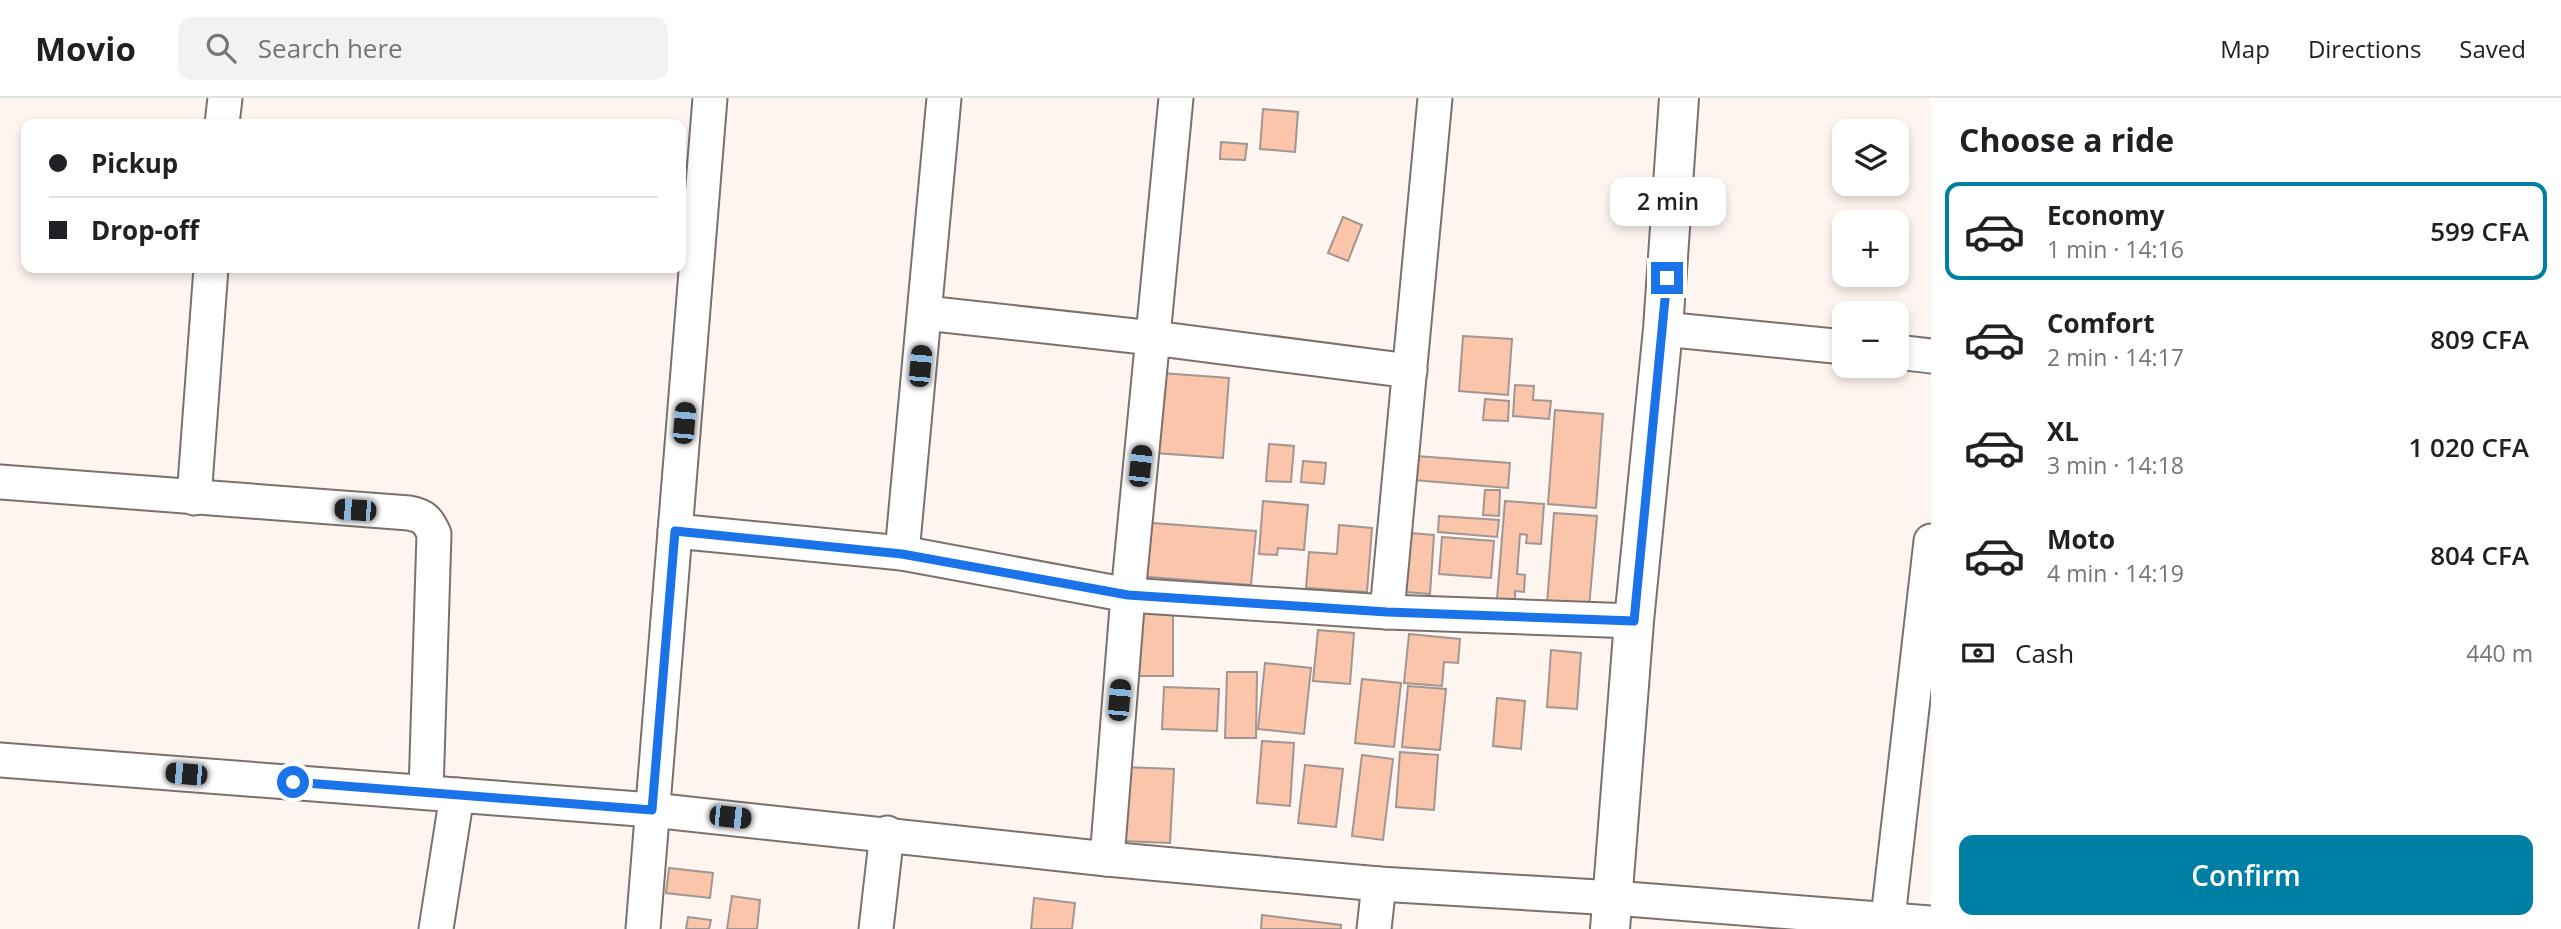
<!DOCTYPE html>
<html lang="en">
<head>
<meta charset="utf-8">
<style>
  :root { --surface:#fff; --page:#f2f2f2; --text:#202124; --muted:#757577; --line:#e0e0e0; --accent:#007fa5 }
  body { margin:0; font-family:"Open Sans",sans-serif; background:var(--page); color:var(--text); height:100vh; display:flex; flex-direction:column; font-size:26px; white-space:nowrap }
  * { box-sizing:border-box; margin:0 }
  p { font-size:23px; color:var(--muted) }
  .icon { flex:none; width:38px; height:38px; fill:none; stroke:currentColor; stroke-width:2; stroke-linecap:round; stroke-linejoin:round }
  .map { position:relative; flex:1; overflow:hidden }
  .panel { display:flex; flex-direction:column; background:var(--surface); width:630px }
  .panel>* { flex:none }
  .guide { position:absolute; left:21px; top:21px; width:665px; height:154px; border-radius:14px; box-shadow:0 4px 10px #0003; display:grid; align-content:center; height:154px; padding:0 28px; background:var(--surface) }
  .tools { position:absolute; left:1832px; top:21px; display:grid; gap:14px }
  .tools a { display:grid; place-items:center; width:77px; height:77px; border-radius:14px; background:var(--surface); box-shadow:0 4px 10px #0003; font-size:35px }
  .end { position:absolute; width:32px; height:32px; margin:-16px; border:9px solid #1a73e8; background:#fff; box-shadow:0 0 0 4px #fff }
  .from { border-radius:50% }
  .bubble { position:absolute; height:49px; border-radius:14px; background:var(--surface); box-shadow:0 4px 10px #0003; font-size:23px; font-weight:600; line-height:49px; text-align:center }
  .car { position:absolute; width:21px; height:42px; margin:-21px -10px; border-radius:9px; box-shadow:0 0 5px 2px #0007; background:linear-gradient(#222 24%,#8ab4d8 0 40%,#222 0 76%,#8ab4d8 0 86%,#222 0) }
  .guide b { display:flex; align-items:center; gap:24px; height:66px; font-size:26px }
  .guide b+b { border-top:2px solid var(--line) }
  .guide i { width:18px; height:18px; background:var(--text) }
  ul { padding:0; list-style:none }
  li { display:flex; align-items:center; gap:21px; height:98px; margin:0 14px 10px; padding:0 14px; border:4px solid transparent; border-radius:14px }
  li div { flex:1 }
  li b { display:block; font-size:26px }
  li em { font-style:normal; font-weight:600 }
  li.active { border-color:var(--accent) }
  li>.icon { width:63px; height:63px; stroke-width:1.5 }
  h2 { padding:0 28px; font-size:32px; line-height:84px }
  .pay { display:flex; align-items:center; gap:18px; height:77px; padding:0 28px; font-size:26px }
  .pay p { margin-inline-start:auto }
  .action { display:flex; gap:14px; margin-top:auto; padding:14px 28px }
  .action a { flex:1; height:80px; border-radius:14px; background:var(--accent); color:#fff; font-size:28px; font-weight:600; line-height:80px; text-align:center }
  header { display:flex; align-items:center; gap:42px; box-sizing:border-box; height:98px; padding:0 35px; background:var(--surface); border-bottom:2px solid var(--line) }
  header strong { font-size:33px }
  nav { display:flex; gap:38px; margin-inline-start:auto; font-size:24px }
  .search { width:490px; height:63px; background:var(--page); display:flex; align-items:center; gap:18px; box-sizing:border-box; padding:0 24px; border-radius:14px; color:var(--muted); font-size:26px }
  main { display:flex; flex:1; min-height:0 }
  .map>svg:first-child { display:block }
  .building { fill:#fac5aa; stroke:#a19691; stroke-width:2 }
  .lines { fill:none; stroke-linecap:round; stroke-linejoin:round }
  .street-casing { stroke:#7b716c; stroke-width:37 }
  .secondary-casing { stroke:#7b716c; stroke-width:42 }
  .street { stroke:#fff; stroke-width:33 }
  .secondary { stroke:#fff; stroke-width:38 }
  .route { stroke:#1a73e8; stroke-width:9 }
</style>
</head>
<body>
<header>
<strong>Movio</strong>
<div class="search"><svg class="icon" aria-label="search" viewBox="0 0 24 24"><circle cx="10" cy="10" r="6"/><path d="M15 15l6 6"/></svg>Search here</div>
<nav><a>Map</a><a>Directions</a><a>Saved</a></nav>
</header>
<main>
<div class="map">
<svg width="1931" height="831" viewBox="0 0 1931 831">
  <rect width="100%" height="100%" fill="#fef5f0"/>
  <!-- building -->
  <g class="building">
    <path d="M 1263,11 L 1298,14 L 1295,54 L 1260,51 Z"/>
    <path d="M 1221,44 L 1247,46 L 1245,62 L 1220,61 Z"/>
    <path d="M 1343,119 L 1362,127 L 1348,163 L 1328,155 Z"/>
    <path d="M 1463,238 L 1512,241 L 1508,297 L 1459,293 Z"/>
    <path d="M 1161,275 L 1229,280 L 1223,360 L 1155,355 Z"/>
    <path d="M 1515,287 L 1534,288 L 1533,302 L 1551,303 L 1549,321 L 1513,318 Z"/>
    <path d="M 1485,301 L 1509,303 L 1508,323 L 1483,322 Z"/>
    <path d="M 1555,312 L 1603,316 L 1596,410 L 1548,406 Z"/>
    <path d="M 1269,346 L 1294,348 L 1291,384 L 1266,383 Z"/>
    <path d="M 1416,358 L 1510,365 L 1508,390 L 1414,382 Z"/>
    <path d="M 1303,363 L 1326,365 L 1324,386 L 1301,384 Z"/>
    <path d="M 1485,392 L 1500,392 L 1499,418 L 1483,417 Z"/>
    <path d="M 1263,403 L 1308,407 L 1304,452 L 1278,450 L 1277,457 L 1259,456 Z"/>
    <path d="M 1505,403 L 1544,406 L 1541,446 L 1526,445 L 1527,437 L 1520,436 L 1517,476 L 1525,477 L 1524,494 L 1515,493 L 1515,503 L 1497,501 Z"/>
    <path d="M 1554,415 L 1597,418 L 1589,510 L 1547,506 Z"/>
    <path d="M 1439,418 L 1499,422 L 1497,439 L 1438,434 Z"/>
    <path d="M 1140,424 L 1256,433 L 1251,487 L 1136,478 Z"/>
    <path d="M 1339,427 L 1372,430 L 1367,494 L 1306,490 L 1309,454 L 1337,456 Z"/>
    <path d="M 1411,435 L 1434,437 L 1430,496 L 1406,494 Z"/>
    <path d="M 1442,439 L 1494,443 L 1491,480 L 1439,476 Z"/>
    <path d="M 1137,515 L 1173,515 L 1173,578 L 1138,578 Z"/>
    <path d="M 1318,532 L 1354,535 L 1350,586 L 1313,583 Z"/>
    <path d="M 1409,536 L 1460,541 L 1458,565 L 1444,564 L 1442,588 L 1404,585 Z"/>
    <path d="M 1551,552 L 1581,555 L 1577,611 L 1547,609 Z"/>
    <path d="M 1265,565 L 1311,570 L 1304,636 L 1258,631 Z"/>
    <path d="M 1227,574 L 1257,574 L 1256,640 L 1225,640 Z"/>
    <path d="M 1362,581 L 1401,585 L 1394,649 L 1355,645 Z"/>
    <path d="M 1408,588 L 1446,591 L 1440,652 L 1402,649 Z"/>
    <path d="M 1164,589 L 1219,591 L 1217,633 L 1162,631 Z"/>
    <path d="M 1497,600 L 1525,603 L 1521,651 L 1493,648 Z"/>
    <path d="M 1262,643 L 1294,645 L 1290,708 L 1257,705 Z"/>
    <path d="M 1400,654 L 1438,657 L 1434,712 L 1396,709 Z"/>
    <path d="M 1362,657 L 1393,661 L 1383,742 L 1352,738 Z"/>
    <path d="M 1305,667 L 1343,671 L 1336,729 L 1298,725 Z"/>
    <path d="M 1124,669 L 1174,671 L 1170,745 L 1121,743 Z"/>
    <path d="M 669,770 L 713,775 L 710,800 L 666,795 Z"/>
    <path d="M 732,798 L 760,802 L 757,831 L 727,831 Z"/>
    <path d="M 1034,800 L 1075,805 L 1072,831 L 1031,831 Z"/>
    <path d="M 1262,817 L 1341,827 L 1341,831 L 1261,831 Z"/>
    <path d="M 688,819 L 711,822 L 709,831 L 686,831 Z"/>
  </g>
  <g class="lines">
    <defs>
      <g id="street">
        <path d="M 222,26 L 225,0"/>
        <path d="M 925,215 L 1153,240 L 1410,273"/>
        <path d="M 1663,231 L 1844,249"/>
        <path d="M 1897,254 L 1931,258"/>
        <path d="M 0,384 L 409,415 C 424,418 428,422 434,436 L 426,694"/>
        <path d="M 194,400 L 211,170"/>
        <path d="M 675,433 L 902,455 L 1128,497 L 1387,514 L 1634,523"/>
        <path d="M 902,455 L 944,0"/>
        <path d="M 1387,514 L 1435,0"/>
        <path d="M 0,662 L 652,712 L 1107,761 L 1379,786 L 1614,800 L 1931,825"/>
        <path d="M 1107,761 L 1128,497 L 1176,0"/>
        <path d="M 1888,820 L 1931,443"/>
        <path d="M 436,831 L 457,697"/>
        <path d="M 643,831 L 710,0"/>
        <path d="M 876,831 L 887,735"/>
        <path d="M 1374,831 L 1379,786"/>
      </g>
      <path id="secondary" d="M 1610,831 L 1634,523 L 1663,231 L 1679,0"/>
    </defs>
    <!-- street casing -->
    <use href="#street" class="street-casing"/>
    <!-- secondary casing -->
    <use href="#secondary" class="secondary-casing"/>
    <!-- street -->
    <use href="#street" class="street"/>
    <!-- secondary -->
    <use href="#secondary" class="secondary"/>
  </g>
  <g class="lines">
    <!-- route -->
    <path class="route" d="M 293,684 L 652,712 L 675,433 L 902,456 L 1128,497 L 1387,514 L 1634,523 L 1667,180"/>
  </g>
</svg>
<div class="tools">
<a><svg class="icon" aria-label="layers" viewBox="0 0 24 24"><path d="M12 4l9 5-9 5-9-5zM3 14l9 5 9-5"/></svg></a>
<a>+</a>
<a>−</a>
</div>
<i class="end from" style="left:293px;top:684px"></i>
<i class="end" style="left:1667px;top:180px"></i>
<div class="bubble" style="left:1610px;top:79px;width:116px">2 min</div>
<i class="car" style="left:920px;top:268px;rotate:5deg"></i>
<i class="car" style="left:684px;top:325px;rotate:5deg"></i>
<i class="car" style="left:1140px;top:368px;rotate:6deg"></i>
<i class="car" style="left:355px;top:412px;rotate:274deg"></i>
<i class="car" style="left:1119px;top:602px;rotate:5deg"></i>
<i class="car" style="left:186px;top:676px;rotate:275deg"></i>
<i class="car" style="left:730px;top:719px;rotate:96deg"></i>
<div class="guide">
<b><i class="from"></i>Pickup</b>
<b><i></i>Drop-off</b>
</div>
</div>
<section class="panel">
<h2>Choose a ride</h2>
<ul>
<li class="active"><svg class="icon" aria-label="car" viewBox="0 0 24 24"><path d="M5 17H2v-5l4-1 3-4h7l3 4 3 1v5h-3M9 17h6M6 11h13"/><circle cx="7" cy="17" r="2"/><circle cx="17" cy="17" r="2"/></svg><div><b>Economy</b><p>1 min · 14:16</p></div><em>599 CFA</em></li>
<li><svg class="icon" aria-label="car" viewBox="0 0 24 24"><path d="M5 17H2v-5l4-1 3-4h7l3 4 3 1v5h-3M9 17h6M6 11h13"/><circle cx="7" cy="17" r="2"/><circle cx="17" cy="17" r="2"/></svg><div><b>Comfort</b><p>2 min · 14:17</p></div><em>809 CFA</em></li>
<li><svg class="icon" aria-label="car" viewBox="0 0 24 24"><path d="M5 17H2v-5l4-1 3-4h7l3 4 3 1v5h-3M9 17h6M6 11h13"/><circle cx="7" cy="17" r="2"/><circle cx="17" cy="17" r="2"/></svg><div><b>XL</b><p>3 min · 14:18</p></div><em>1 020 CFA</em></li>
<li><svg class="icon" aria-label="car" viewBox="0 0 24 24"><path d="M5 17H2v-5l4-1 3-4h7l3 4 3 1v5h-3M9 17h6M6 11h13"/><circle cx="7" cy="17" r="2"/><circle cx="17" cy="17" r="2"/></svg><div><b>Moto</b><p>4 min · 14:19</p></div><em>804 CFA</em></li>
</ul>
<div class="pay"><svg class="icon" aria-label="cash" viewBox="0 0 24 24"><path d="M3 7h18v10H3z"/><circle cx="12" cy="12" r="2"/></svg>Cash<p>440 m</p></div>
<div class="action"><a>Confirm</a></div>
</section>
</main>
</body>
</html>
